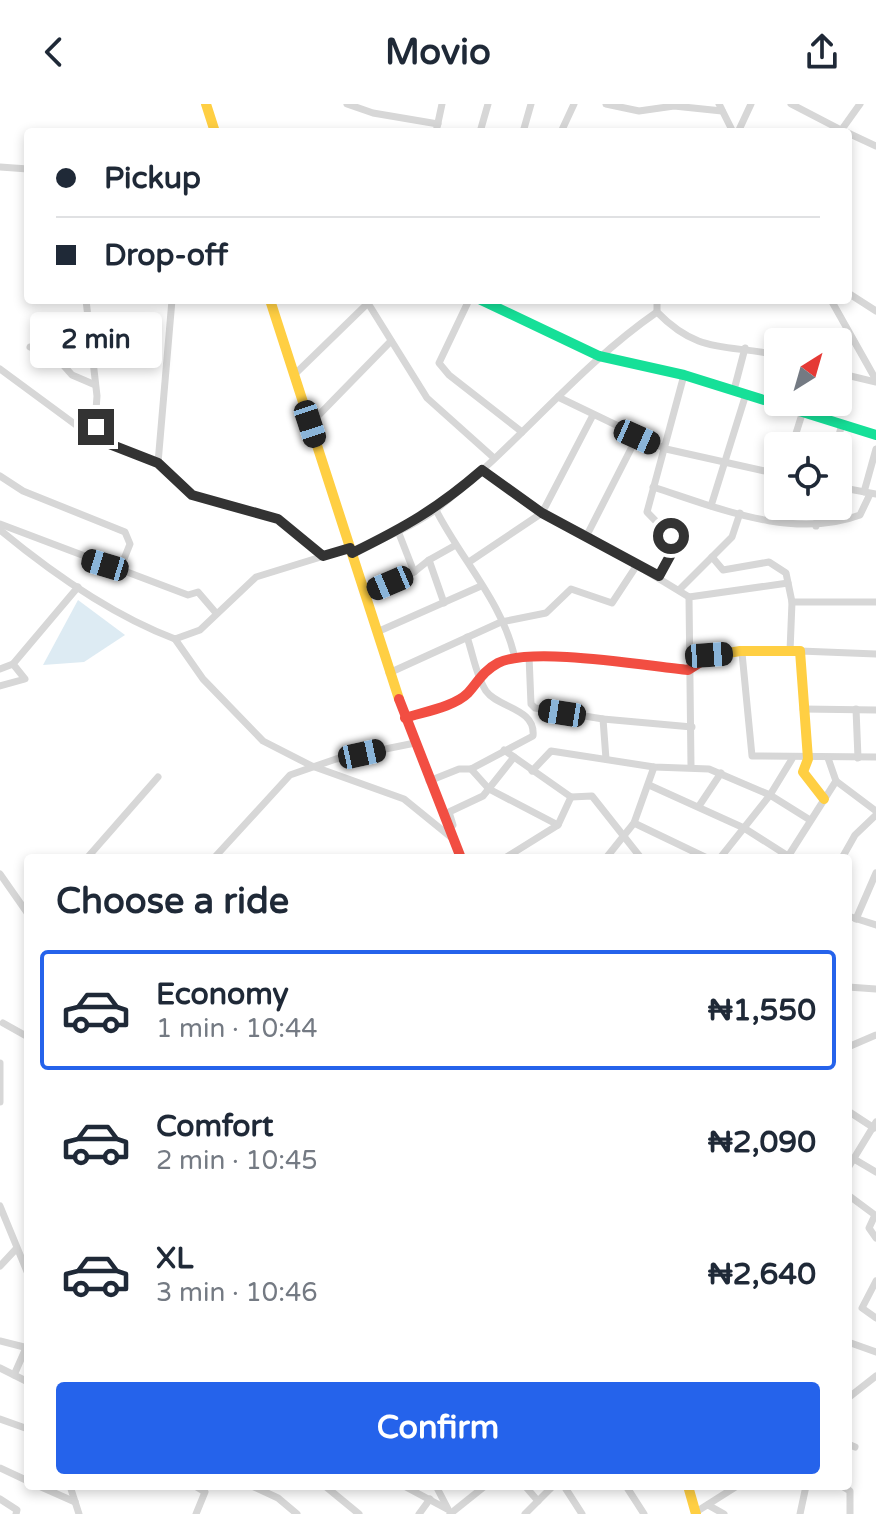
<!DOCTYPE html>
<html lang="en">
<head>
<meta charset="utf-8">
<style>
  :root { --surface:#fff; --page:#f6f6f7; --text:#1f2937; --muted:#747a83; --line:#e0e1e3; --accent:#2563eb }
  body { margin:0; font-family:"Varela Round",sans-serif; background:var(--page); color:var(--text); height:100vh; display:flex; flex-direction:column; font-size:30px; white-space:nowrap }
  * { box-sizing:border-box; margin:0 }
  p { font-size:26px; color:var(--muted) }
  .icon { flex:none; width:44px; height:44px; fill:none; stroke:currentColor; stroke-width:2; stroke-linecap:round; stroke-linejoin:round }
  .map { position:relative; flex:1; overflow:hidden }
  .drawer { position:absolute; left:24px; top:750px; width:828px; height:636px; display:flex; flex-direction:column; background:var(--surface); border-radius:8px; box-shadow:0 4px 12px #0003 }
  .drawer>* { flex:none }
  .hud { position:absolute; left:24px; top:24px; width:828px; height:176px; border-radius:8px; box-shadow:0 4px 12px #0003; display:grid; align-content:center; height:176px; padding:0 32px; background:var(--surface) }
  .needle { width:52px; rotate:37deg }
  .tools { position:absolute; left:764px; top:224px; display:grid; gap:16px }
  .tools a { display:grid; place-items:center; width:88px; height:88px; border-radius:8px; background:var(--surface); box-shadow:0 4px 12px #0003; font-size:40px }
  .end { position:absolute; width:36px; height:36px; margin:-18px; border:10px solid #333; background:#fff; box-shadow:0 0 0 4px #fff }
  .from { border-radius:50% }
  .bubble { position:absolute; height:56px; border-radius:8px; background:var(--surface); box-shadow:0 4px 12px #0003; font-size:26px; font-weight:800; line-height:56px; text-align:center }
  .car { position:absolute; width:24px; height:48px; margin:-24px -12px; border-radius:10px; box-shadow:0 0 6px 2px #0007; background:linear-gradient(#222 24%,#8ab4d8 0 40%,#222 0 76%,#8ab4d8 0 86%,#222 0) }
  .hud b { display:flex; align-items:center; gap:28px; height:76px; font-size:30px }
  .hud b+b { border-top:2px solid var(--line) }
  .hud i { width:20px; height:20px; background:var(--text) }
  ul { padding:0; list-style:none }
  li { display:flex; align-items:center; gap:24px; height:120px; margin:0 16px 12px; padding:0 16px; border:4px solid transparent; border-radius:8px }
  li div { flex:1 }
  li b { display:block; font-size:30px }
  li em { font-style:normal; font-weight:800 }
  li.current { border-color:var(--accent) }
  li>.icon { width:72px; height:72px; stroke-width:1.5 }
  h2 { padding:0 32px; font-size:36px; line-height:96px }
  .button { display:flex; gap:16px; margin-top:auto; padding:16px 32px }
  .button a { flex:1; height:92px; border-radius:8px; background:var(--accent); color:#fff; font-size:32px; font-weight:800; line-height:92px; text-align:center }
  header { display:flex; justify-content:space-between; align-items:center; height:104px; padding:0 32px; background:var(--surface); font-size:36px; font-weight:800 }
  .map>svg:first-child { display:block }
  .water { fill:#ddebf3 }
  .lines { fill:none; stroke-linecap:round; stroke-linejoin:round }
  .street { stroke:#d7d7d7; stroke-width:7 }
  .fast { stroke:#16e098; stroke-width:10 }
  .slow { stroke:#ffcf43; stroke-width:10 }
  .jam { stroke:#f24e42; stroke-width:10 }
  .route { stroke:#333; stroke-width:10 }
</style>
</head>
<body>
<header><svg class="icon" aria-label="back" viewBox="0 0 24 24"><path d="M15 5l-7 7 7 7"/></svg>Movio<svg class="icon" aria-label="share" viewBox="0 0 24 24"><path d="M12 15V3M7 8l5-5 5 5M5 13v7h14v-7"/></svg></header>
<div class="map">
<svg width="876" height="1410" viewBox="0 0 876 1410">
  <rect width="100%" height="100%" fill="#fff"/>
  <!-- water -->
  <path class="water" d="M 78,496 L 125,531 L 84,558 L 43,561 Z"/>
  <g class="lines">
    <!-- street -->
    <g class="street">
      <path d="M 347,0 L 373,9 L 438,20"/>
      <path d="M 606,0 L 639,7 L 674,2 L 722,7"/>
      <path d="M 719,0 L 733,28"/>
      <path d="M 791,0 L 845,28"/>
      <path d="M 436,28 L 442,0"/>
      <path d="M 480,28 L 488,0"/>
      <path d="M 523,28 L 531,0"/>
      <path d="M 561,28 L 574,0"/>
      <path d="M 738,28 L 751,0"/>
      <path d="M 840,28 L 860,0"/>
      <path d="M 848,29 L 876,42"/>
      <path d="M 0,63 L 28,65"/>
      <path d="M 848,189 L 876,207"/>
      <path d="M 86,196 L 97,292 L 94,334"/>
      <path d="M 366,196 L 427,294 L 494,354"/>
      <path d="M 469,196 L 439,259 L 449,271 L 522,328"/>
      <path d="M 657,196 L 657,208 C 698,250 724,240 778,251"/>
      <path d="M 831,196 L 876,276"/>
      <path d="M 30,243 L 56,253 L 72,271 L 93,280"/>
      <path d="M 0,265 L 95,335 L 158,359 L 192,391 L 278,415 L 323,452"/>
      <path d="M 838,269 L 876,278"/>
      <path d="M 294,271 L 368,199"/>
      <path d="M 734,286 L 745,244"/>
      <path d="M 558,293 L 666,345 L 778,370"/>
      <path d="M 310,320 L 391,237"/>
      <path d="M 792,342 L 803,307"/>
      <path d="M 836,342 L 842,320"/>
      <path d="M 158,359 L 172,196"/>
      <path d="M 482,366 L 542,409 L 587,431 L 689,493 L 788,479"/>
      <path d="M 0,372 L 23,387 L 125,428 L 130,440 L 120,465"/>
      <path d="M 653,383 C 718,404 793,436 860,411 L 870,390"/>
      <path d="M 838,383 L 876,390"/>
      <path d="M 864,388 L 876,345"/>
      <path d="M 711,402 L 746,290"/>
      <path d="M 436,406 C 460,454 504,500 515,555"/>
      <path d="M 769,415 L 778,385"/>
      <path d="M 0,420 L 188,491 L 198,488 L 216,509"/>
      <path d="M 816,422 L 820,402"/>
      <path d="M 0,426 C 52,469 111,511 175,535 L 200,526 L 256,473 L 350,444"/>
      <path d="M 398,427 L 414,468"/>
      <path d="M 587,431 L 637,333"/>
      <path d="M 352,449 C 380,435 413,423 438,404 C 516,343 576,264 657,208"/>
      <path d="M 712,453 L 723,466 L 769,458 L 786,469 L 792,498 L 790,547"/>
      <path d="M 429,456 L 444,499"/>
      <path d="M 469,458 L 542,409 L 593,311"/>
      <path d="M 659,472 L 676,438 L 647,408 L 684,271"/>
      <path d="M 680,485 L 732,433 L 740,409"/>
      <path d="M 365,489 L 414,468 L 429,456 L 454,442"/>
      <path d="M 689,493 L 691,662"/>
      <path d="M 792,498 L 876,498"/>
      <path d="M 377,528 L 481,482"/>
      <path d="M 175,535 L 203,575 L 263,637 L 312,662 L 404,695 L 452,734"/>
      <path d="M 800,547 L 876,550"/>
      <path d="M 742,549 L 752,652 L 876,653"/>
      <path d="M 529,552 L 531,600 L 535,604 L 603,615 L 692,623"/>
      <path d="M 0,565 L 13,560"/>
      <path d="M 389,569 L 501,518 L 546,509 L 571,485 L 612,499 L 637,461"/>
      <path d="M 0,582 L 25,575 L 13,560 L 78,483"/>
      <path d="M 803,605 L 876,606"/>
      <path d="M 856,605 L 858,654"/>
      <path d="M 603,615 L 606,655"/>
      <path d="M 504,646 L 571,693 L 592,692 L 641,754"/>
      <path d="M 828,654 L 836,677 L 876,707"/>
      <path d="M 471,665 L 489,685 L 558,721"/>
      <path d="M 532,667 L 551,647 L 654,663 L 709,665 L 770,691 L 810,716"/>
      <path d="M 429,677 L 459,665 L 471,665 L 533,632 C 536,604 498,604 486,587 C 476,572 473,550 467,533"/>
      <path d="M 649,681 L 744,724 L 788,752"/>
      <path d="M 699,702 L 721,669"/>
      <path d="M 634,719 L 707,754"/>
      <path d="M 453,721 L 449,708 L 483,692 L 514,653"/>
      <path d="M 87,754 L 158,673"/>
      <path d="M 214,754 L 290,671 L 336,655 L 415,639"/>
      <path d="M 505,754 L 558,721 L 571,693"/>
      <path d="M 606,754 L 634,719 L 654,663"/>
      <path d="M 720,754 L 770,691 L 792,655"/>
      <path d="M 787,754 L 836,677"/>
      <path d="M 842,754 L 855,731 L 876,711"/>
      <path d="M 0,770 L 28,810"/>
      <path d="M 848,812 L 876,821"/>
      <path d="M 856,815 L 876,769"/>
      <path d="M 848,883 L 876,885"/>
      <path d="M 3,919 L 28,933"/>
      <path d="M 848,943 L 876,931"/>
      <path d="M 0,959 L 0,998"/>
      <path d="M 848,1007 L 874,1024"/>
      <path d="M 854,1055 L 876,1068"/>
      <path d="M 848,1064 L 876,1018"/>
      <path d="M 848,1091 L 875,1111 L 869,1124 L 876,1134"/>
      <path d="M 0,1102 L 28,1170"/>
      <path d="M 0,1162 L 16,1145"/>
      <path d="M 876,1177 L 862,1204 L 876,1214"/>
      <path d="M 0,1237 L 28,1244"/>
      <path d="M 848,1238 L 876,1248"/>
      <path d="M 0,1264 L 28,1278"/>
      <path d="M 14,1271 L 26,1244"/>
      <path d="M 848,1294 L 876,1272"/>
      <path d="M 0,1315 L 28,1325"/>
      <path d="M 848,1340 L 855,1343"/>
      <path d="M 0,1364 L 28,1377"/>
      <path d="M 39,1382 L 75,1398"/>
      <path d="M 70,1382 L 79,1410"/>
      <path d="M 195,1382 L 205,1388 L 196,1410"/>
      <path d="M 252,1382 L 278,1394 L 297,1410"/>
      <path d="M 325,1382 L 359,1410"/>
      <path d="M 404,1382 L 447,1405"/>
      <path d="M 436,1382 L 448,1405"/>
      <path d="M 525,1382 L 538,1397"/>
      <path d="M 564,1382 L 582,1410"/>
      <path d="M 626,1382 L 644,1410"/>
      <path d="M 842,1382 L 850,1387 L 850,1410"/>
      <path d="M 0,1395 L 17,1406 L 16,1410"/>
      <path d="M 708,1401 L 724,1410"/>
      <path d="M 696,1408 L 737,1382"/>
      <path d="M 419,1410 L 430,1395"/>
      <path d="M 450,1410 L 485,1382"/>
      <path d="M 525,1410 L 553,1382"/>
      <path d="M 800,1410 L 806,1382"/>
    </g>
    <!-- fast -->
    <path class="fast" d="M 481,196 L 599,252 L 684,271 L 876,331"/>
    <!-- slow -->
    <g class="slow">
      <path d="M 206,0 L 215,28"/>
      <path d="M 270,196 L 399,595"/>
      <path d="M 710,552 L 740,547 L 800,547 L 808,655 L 803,668 L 824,695"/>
      <path d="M 688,1382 L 696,1410"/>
    </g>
    <!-- jam -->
    <g class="jam">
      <path d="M 399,595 L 461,754"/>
      <path d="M 405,614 C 423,608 454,603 468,589 C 478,578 483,567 498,559 C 531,542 646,562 688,566 L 710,552"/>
    </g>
  </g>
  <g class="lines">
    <!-- route -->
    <path class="route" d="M 96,323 L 94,334 L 158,359 L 192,391 L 278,415 L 323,452 L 350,444 L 352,449 C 405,423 437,405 482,366 L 542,409 L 659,472 L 676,441 L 671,432"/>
  </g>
</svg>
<div class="tools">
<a><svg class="needle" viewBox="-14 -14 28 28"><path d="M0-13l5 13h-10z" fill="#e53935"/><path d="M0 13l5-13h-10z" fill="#747a83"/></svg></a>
<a><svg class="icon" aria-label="locate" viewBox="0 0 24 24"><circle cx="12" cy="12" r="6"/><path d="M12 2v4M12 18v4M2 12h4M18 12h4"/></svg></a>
</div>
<i class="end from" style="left:671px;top:432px"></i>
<i class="end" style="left:96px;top:323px"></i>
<div class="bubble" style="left:30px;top:208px;width:132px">2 min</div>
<i class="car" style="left:310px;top:320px;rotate:162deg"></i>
<i class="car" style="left:637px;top:333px;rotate:114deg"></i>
<i class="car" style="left:105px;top:461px;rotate:287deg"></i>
<i class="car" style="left:390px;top:479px;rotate:247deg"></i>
<i class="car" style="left:709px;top:551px;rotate:86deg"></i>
<i class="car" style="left:562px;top:609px;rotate:279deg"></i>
<i class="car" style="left:362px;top:650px;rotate:78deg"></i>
<div class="hud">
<b><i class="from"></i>Pickup</b>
<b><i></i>Drop-off</b>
</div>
<section class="drawer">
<h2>Choose a ride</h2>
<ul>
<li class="current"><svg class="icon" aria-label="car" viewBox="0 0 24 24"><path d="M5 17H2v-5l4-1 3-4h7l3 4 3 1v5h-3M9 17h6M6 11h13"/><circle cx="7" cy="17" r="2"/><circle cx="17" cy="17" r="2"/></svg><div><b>Economy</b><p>1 min · 10:44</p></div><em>₦1,550</em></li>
<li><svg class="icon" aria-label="car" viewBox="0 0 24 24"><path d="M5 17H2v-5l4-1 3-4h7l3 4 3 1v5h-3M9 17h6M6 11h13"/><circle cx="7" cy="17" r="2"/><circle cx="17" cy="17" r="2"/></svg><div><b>Comfort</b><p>2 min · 10:45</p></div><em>₦2,090</em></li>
<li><svg class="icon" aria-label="car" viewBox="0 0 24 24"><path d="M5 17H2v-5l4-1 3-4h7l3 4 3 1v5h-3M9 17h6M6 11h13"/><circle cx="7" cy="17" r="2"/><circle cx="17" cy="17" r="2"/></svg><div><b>XL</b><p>3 min · 10:46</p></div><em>₦2,640</em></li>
</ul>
<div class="button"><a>Confirm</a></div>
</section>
</div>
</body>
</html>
